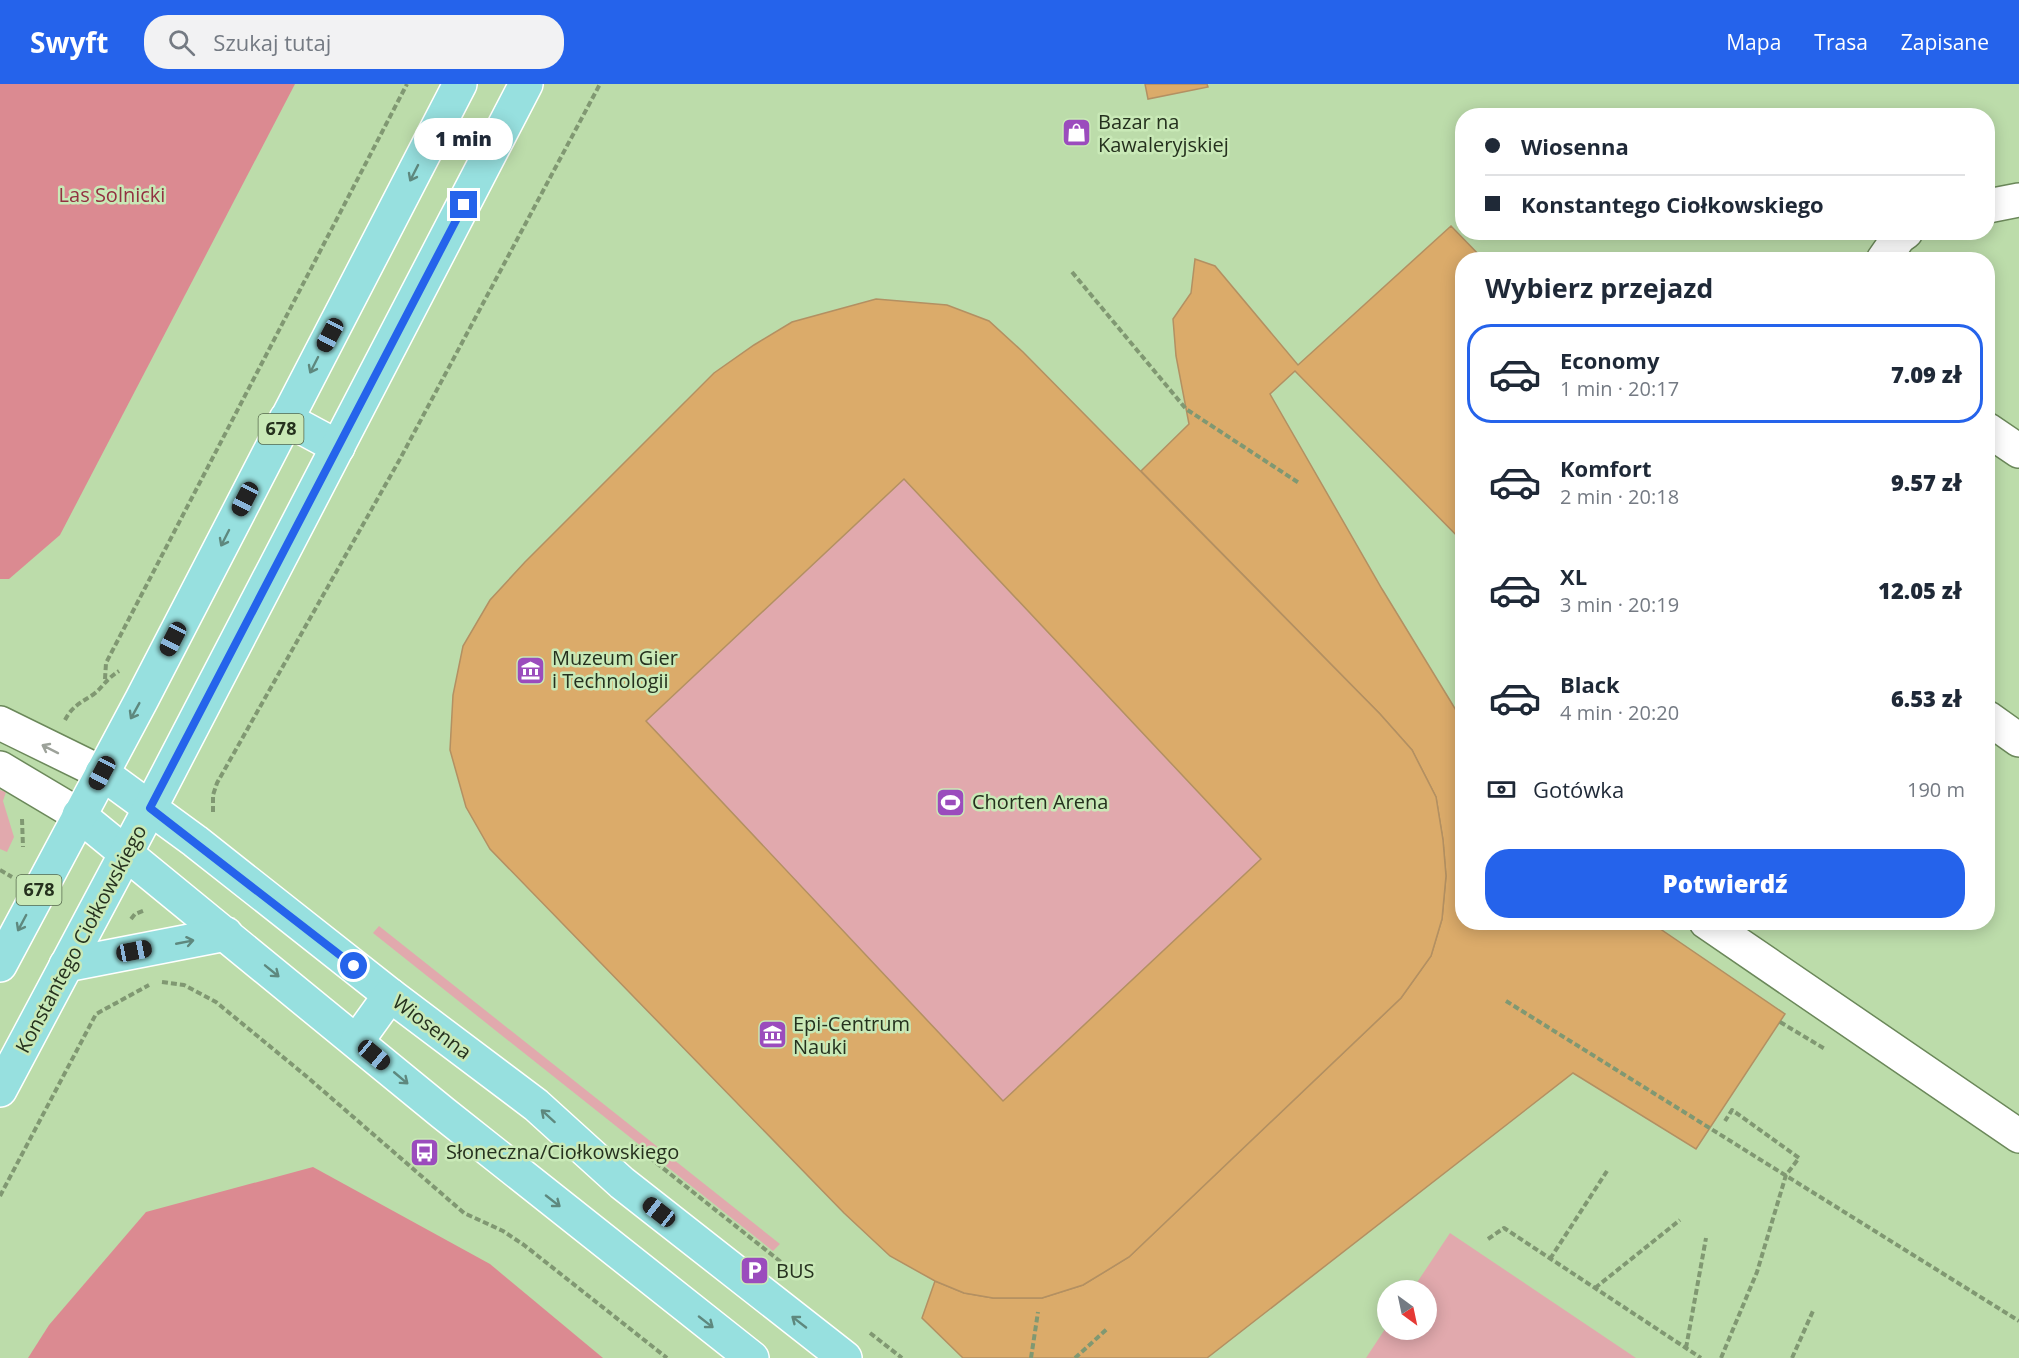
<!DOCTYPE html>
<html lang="pl">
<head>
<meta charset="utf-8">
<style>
  :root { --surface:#fff; --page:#f2f2f3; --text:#1f2937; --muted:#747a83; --line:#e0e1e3; --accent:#2563eb }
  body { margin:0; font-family:"Open Sans",sans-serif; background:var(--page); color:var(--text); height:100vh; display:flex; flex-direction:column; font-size:22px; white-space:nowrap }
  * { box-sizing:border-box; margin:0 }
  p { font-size:20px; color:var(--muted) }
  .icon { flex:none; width:33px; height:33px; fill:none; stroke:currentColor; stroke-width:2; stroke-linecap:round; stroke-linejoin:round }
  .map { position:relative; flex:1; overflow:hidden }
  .panel { position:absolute; left:1455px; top:168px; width:540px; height:678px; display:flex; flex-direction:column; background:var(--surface); border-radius:24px; box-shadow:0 3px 15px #0003 }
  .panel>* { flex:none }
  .banner { position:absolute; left:1455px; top:24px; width:540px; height:132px; border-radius:24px; box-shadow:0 3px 15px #0003; display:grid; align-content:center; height:132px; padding:0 30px; background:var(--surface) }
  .needle { width:39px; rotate:147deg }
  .buttons { position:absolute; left:1377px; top:1196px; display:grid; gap:12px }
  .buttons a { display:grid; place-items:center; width:60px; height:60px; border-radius:50%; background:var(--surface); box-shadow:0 3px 15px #0003; font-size:30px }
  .end { position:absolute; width:27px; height:27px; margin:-14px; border:8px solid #2563eb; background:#fff; box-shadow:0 0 0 3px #fff }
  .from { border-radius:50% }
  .bubble { position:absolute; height:42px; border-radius:21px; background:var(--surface); box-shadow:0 3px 15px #0003; font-size:20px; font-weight:800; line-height:42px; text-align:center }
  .car { position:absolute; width:18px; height:36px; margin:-18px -9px; border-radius:8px; box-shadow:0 0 4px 2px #0007; background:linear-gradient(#222 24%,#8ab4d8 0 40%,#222 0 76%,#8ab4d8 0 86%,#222 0) }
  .banner b { display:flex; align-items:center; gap:21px; height:57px; font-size:22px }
  .banner b+b { border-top:2px solid var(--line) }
  .banner i { width:15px; height:15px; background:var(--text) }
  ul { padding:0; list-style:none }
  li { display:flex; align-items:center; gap:18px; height:99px; margin:0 12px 9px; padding:0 18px; border:3px solid transparent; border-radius:24px }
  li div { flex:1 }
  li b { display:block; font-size:22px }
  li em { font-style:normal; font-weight:800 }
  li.current { border-color:var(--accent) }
  li>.icon { width:54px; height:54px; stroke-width:1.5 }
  h2 { padding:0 30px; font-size:27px; line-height:72px }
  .pay { display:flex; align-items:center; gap:15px; height:66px; padding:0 30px; font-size:22px }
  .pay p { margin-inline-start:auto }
  .primary-button { display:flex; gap:12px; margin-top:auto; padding:12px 30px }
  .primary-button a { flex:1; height:69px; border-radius:24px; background:var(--accent); color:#fff; font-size:24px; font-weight:800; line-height:69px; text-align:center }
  header { display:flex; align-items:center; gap:36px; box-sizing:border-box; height:84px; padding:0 30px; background:var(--accent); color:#fff }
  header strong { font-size:28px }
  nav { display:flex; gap:33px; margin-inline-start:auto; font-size:21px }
  .search { width:420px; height:54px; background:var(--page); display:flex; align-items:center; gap:15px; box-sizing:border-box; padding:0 21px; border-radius:24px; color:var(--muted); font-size:22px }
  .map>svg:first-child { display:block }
  .green { fill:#e1a9ad }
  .forest { fill:#db8a91 }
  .building { fill:#dbab6a; stroke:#b39062; stroke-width:1.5; fill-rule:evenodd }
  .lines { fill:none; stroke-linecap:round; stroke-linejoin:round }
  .minor-casing { stroke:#6b885a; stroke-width:36 }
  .major-casing { stroke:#fff; stroke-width:36 }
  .path { stroke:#809872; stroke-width:4; stroke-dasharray:6 3; stroke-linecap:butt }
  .minor { stroke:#fff; stroke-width:33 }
  .major { stroke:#97e0df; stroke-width:33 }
  .oneway { stroke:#5e887e }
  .oneway2 { stroke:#9da29a }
  .route { stroke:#2563eb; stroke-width:8 }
  .labels { text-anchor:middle; stroke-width:5; stroke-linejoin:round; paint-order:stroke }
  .shield { fill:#c9e9b7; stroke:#56684c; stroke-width:1.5 }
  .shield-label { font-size:18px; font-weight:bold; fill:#25311e }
  .poi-label { font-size:20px; fill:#25311e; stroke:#c9e9b7; text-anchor:start }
  .park-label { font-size:20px; fill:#923141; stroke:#c9e9b7 }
  .street-label { font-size:20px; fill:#25311e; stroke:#c9e9b7 }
</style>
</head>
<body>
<header>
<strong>Swyft</strong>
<div class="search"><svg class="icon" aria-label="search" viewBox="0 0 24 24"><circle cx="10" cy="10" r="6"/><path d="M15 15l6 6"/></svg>Szukaj tutaj</div>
<nav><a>Mapa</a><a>Trasa</a><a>Zapisane</a></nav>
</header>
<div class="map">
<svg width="2019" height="1274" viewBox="0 0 2019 1274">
  <rect width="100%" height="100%" fill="#bcdcaa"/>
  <!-- green -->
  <g class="green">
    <path d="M 876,215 L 947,221 L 989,237 L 1023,268 L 1380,630 L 964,1209 L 935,1197 L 890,1172 L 844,1129 L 490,765 L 466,723 L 450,666 L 453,611 L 463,562 L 490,516 L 714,289 L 754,261 L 792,238 Z"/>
    <path d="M 0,706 L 6,708 L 3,717 L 14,753 L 7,768 L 0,765 Z"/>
    <path d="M 379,842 L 780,1160 L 773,1167 L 373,849 Z"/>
    <path d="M 1450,1149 L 1636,1274 L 1366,1274 L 1387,1242 L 1388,1245 L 1426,1245 L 1426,1206 L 1412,1206 Z"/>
  </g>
  <!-- forest -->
  <g class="forest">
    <path d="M 0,0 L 295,0 L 60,451 L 9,495 L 0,495 Z"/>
    <path d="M 313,1083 L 490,1180 L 603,1274 L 28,1274 L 49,1241 L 146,1128 Z"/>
  </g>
  <!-- building -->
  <g class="building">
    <path d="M 1145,0 L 1207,0 L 1208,3 L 1148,15 Z"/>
    <path d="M 1451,142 L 1484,176 L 1462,176 L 1462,457 L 1295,287 L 1270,310 L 1382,505 L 1462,636 L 1462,838 L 1650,838 L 1785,930 L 1696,1065 L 1573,989 L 1207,1274 L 963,1274 L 922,1234 L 935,1197 L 964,1209 L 993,1214 L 1042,1214 L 1083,1201 L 1129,1173 L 1401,914 L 1431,872 L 1442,835 L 1446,792 L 1443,756 L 1436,713 L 1412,666 L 1380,630 L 1141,387 L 1189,340 L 1176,272 L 1173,235 L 1191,209 L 1195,175 L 1215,182 L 1298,281 Z"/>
    <path d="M 876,215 L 947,221 L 989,237 L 1023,268 L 1380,630 L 1412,666 L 1436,713 L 1443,756 L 1446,792 L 1442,835 L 1431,872 L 1401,914 L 1129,1173 L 1083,1201 L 1042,1214 L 993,1214 L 964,1209 L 935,1197 L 890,1172 L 844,1129 L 490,765 L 466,723 L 450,666 L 453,611 L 463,562 L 490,516 L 525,478 L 714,289 L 754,261 L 792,238 ZM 904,395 L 1261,775 L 1003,1017 L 646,637 Z"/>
  </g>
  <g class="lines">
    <defs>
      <g id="minor">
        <path d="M 1988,122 L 2019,116"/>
        <path d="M 1883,176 L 1899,153 L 1906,148"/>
        <path d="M 1988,346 L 2019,367"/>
        <path d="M 1988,634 L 2019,656"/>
        <path d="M 0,639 L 102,689"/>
        <path d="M 0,684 L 79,731"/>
        <path d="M 1706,838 L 2019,1052"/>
      </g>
      <g id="major">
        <path d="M 286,335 L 338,363"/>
        <path d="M 102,689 L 195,757 L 390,911 L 536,1021 L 622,1099 L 845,1274"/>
        <path d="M 79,731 L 443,1029 L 752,1274"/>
        <path d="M 0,881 L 142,615 L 460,0"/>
        <path d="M 66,881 L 226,850"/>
        <path d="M 357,957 L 390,911"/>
        <path d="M 0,1006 L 150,724 L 526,0"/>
      </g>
    </defs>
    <!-- minor casing -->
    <use href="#minor" class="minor-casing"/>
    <!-- major casing -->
    <use href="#major" class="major-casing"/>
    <!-- path -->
    <g class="path">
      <path d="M 1072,188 L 1186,325 L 1299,399"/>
      <path d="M 105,595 L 106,579 L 407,0"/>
      <path d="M 65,636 C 72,622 82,618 94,610 C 103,603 106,595 119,587"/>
      <path d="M 213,728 L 213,711 L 217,699 L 400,375 L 600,0"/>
      <path d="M 22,735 L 23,763"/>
      <path d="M 0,786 L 12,793"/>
      <path d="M 131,835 L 135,830 L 145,826"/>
      <path d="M 162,898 L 184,901 L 216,918 L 306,992 L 464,1129 L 503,1147 L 524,1161 L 667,1274"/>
      <path d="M 1506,917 L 2019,1237"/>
      <path d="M 1780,938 L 1825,965"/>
      <path d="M 635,1062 L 786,1182"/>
      <path d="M 0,1112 L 96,930 L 149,901"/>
      <path d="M 1488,1155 L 1504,1144 L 1701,1274"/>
      <path d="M 1550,1175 L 1607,1087"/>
      <path d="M 1595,1204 L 1680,1136"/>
      <path d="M 870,1249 L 902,1274"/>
      <path d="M 1686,1264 L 1706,1154"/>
      <path d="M 1031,1274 L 1038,1228"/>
      <path d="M 1075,1274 L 1107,1245"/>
      <path d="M 1721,1274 L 1757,1188 L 1786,1091 L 1799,1074 L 1732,1026 L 1725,1037"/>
      <path d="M 1792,1274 L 1813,1227"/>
    </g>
    <!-- minor -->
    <use href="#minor" class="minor"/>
    <!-- major -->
    <use href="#major" class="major"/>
  </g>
  <!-- one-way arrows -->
  <defs><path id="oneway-shaft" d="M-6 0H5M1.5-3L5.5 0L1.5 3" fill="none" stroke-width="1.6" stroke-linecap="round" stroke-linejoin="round" transform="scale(1.5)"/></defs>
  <g class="oneway">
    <use href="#oneway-shaft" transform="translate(414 89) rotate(117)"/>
    <use href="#oneway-shaft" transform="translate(314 281) rotate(117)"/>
    <use href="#oneway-shaft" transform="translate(225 454) rotate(117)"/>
    <use href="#oneway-shaft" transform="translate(135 627) rotate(119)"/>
    <use href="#oneway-shaft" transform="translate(22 839) rotate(118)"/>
    <use href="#oneway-shaft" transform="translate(185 858) rotate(-11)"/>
    <use href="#oneway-shaft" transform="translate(272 887) rotate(39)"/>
    <use href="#oneway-shaft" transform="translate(401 994) rotate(40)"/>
    <use href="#oneway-shaft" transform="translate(548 1032) rotate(-138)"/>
    <use href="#oneway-shaft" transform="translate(553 1117) rotate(38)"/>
    <use href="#oneway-shaft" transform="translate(706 1238) rotate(38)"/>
    <use href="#oneway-shaft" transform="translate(799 1238) rotate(-142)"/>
  </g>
  <use class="oneway2" href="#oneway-shaft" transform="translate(50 665) rotate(-153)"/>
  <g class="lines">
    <!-- route -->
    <path class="route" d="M 354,882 L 150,724 L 464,121"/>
  </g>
  <!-- icons -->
  <defs>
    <symbol id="shop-square" viewBox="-11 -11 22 22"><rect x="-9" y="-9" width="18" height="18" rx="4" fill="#9b4cbd" stroke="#c9e9b7"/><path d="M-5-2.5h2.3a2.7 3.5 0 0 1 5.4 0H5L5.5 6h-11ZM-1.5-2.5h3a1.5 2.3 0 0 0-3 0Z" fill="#fff"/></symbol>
    <symbol id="museum-square" viewBox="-11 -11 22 22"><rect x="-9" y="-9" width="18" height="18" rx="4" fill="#9b4cbd" stroke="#c9e9b7"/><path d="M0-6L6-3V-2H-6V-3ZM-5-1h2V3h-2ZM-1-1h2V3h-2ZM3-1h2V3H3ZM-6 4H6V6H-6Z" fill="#fff"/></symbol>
    <symbol id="stadium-square" viewBox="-11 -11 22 22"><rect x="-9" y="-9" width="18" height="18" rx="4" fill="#9b4cbd" stroke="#c9e9b7"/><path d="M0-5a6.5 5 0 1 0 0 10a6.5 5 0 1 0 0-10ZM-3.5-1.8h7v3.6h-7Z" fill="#fff"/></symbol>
    <symbol id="bus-square" viewBox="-11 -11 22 22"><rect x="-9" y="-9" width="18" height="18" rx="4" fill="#9b4cbd" stroke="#c9e9b7"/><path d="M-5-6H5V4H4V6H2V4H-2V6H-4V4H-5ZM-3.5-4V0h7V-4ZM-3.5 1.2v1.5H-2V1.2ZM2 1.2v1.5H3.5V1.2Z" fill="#fff"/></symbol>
    <symbol id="parking-square" viewBox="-11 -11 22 22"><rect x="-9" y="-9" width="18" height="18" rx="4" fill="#9b4cbd" stroke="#c9e9b7"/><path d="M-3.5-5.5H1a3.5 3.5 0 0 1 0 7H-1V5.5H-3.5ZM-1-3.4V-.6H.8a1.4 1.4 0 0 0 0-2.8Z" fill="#fff"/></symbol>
  </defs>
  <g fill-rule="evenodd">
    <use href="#shop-square" x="1060" y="32" width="33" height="33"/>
    <use href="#museum-square" x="514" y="570" width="33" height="33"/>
    <use href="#stadium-square" x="934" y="702" width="33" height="33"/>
    <use href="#museum-square" x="756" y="934" width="33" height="33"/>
    <use href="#bus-square" x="408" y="1052" width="33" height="33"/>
    <use href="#parking-square" x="738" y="1170" width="33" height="33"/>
  </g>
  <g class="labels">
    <!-- shield labels -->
    <g class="shield">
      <rect x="258.5" y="330" width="45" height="30" rx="4.5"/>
      <rect x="16.5" y="791" width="45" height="30" rx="4.5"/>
    </g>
    <g class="shield-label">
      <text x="281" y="351">678</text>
      <text x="39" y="812">678</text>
    </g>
    <!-- poi labels -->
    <g class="poi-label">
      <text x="1098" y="45">Bazar na<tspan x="1098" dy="23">Kawaleryjskiej</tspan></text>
      <text x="552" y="581">Muzeum Gier<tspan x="552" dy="23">i Technologii</tspan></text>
      <text x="972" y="725">Chorten Arena</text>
      <text x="793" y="947">Epi-Centrum<tspan x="793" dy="23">Nauki</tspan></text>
      <text x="446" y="1075">Słoneczna/Ciołkowskiego</text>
      <text x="776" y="1194">BUS</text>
    </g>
    <!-- park labels -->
    <g class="park-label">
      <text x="112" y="118">Las Solnicki</text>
    </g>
    <!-- street labels -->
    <g class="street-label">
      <text transform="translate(81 855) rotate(-62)" y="7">Konstantego Ciołkowskiego</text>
      <text transform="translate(432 943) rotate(37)" y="7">Wiosenna</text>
    </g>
  </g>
</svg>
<div class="buttons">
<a><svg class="needle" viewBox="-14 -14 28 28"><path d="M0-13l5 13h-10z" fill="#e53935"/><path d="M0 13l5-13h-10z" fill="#747a83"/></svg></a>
</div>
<i class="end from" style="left:354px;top:882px"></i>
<i class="end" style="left:464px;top:121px"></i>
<div class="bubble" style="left:414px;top:34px;width:99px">1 min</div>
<i class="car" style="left:330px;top:251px;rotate:208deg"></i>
<i class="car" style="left:245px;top:415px;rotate:207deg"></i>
<i class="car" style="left:173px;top:555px;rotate:207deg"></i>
<i class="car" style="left:102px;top:689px;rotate:208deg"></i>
<i class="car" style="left:134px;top:867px;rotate:79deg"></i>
<i class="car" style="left:374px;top:971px;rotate:130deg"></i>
<i class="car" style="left:659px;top:1128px;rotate:308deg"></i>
<div class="banner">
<b><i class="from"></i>Wiosenna</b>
<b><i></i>Konstantego Ciołkowskiego</b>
</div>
<section class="panel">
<h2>Wybierz przejazd</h2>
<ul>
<li class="current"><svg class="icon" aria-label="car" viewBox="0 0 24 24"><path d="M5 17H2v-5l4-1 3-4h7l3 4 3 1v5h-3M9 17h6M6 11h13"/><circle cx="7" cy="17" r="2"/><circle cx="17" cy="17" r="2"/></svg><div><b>Economy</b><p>1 min · 20:17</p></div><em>7.09 zł</em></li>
<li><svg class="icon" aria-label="car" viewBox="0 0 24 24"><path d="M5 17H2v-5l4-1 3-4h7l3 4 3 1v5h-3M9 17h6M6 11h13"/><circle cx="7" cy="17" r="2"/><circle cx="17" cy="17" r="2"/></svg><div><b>Komfort</b><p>2 min · 20:18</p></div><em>9.57 zł</em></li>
<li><svg class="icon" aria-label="car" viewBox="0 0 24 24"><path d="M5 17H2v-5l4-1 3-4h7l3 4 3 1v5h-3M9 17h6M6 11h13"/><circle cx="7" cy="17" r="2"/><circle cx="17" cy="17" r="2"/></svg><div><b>XL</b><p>3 min · 20:19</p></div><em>12.05 zł</em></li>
<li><svg class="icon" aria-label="car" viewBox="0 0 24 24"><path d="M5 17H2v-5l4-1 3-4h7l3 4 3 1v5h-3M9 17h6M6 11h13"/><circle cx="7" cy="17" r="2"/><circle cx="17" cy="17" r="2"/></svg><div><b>Black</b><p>4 min · 20:20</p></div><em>6.53 zł</em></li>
</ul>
<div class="pay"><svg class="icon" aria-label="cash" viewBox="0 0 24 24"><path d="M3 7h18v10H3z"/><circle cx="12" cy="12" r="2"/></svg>Gotówka<p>190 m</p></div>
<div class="primary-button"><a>Potwierdź</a></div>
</section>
</div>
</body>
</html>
